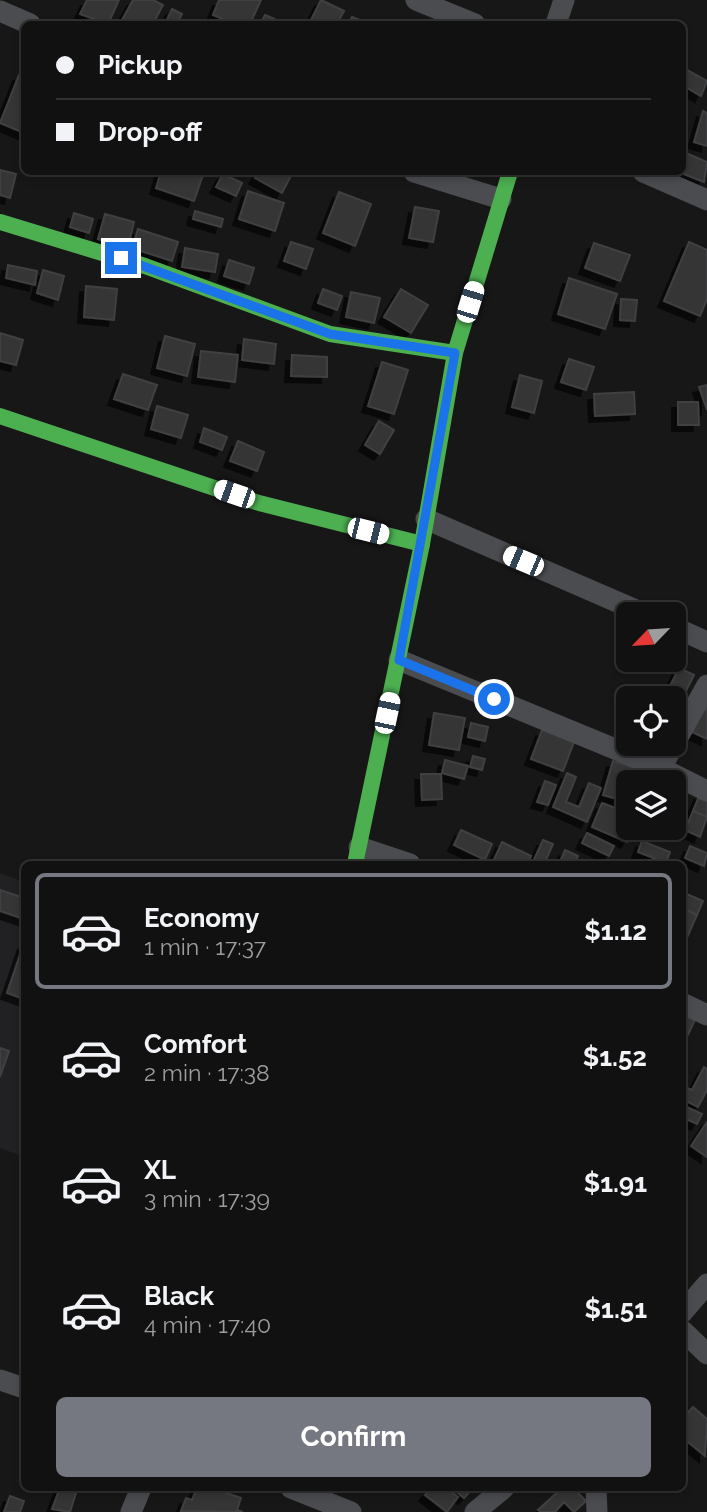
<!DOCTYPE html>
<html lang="en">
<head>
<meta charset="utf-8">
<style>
  :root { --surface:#111; --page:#1a1a1a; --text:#f1f3f6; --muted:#9c9d9f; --line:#303131; --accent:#757880 }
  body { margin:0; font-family:Raleway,sans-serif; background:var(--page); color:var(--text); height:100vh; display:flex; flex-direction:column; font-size:26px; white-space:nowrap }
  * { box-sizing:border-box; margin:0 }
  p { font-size:23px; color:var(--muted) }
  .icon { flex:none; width:38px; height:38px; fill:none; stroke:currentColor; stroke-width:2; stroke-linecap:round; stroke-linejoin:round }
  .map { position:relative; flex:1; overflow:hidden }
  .details { position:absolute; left:21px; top:861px; width:665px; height:630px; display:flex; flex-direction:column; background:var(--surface); border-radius:10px; box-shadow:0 4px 10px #0003,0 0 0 2px var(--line) }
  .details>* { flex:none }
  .guide { position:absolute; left:21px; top:21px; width:665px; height:154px; border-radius:10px; box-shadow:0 4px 10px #0003,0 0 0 2px var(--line); display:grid; align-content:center; height:154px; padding:0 35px; background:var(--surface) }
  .needle { width:46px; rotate:245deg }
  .controls { position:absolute; left:616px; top:602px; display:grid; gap:14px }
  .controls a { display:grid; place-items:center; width:70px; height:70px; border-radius:10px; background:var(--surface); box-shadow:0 4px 10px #0003,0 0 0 2px var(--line); font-size:35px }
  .end { position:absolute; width:32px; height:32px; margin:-16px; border:9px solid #1a73e8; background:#fff; box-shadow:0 0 0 4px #fff }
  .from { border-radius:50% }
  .car { position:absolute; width:21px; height:42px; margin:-21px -10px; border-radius:9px; box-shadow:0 0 5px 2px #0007; background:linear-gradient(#fff 24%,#345 0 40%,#fff 0 76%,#345 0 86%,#fff 0) }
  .guide b { display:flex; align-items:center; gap:24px; height:66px; font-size:26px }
  .guide b+b { border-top:2px solid var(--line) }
  .guide i { width:18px; height:18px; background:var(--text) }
  ul { padding:12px 0 0; list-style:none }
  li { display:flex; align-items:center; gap:21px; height:116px; margin:0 14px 10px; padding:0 21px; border:4px solid transparent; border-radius:10px }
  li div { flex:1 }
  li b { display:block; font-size:26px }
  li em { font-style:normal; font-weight:700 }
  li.on { border-color:var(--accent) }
  li>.icon { width:63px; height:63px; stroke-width:1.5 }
  .primary-button { display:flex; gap:14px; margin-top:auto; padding:14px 35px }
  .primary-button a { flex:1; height:80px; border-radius:10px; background:var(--accent); color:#fff; font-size:28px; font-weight:700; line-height:80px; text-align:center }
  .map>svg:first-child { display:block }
  .built { fill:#212123 }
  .building { fill:#353536; stroke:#3f4043; stroke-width:2; filter:url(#shadow) }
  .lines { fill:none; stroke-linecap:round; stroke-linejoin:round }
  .street { stroke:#4b4c50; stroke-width:21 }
  .fast { stroke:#4caf50; stroke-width:16 }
  .route { stroke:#1a73e8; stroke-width:9 }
</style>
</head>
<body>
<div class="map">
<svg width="707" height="1512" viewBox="0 0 707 1512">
  <defs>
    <filter id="shadow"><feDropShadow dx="-6" dy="6" stdDeviation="0" flood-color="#0009"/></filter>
  </defs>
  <rect width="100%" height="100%" fill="#171717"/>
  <!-- built -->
  <path class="built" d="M 0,873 L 24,882 L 24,1157 L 0,1148 Z"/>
  <!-- building -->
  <g class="building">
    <path d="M 87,0 L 119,0 L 108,24 L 80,14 Z"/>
    <path d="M 133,0 L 153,0 L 163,5 L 153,24 L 131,24 L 122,20 Z"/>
    <path d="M 219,0 L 261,0 L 250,24 L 235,24 L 213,15 Z"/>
    <path d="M 321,0 L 344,11 L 337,24 L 309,24 Z"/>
    <path d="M 172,9 L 182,14 L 177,24 L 165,24 Z"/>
    <path d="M 265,15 L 286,24 L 260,24 Z"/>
    <path d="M 352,17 L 370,24 L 348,24 Z"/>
    <path d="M 682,67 L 707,81 L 701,96 L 682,85 Z"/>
    <path d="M 19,75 L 24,77 L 24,133 L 0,123 Z"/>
    <path d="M 703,111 L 707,113 L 707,146 L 694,142 Z"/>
    <path d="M 686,153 L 707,162 L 704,182 L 679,172 L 682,172 Z"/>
    <path d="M 0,170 L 16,174 L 10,198 L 0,195 Z"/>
    <path d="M 161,172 L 204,172 L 194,201 L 156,188 Z"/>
    <path d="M 259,172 L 288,172 L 292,174 L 282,193 L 255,178 Z"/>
    <path d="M 223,174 L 242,183 L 236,196 L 216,187 Z"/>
    <path d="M 248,191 L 284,203 L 275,231 L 239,219 Z"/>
    <path d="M 339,192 L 371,204 L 355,246 L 323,233 Z"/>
    <path d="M 415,207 L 439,211 L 433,242 L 409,238 Z"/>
    <path d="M 195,211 L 223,219 L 221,227 L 193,219 Z"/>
    <path d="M 74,213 L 93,219 L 89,233 L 70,227 Z"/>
    <path d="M 105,214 L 134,222 L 128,247 L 98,239 Z"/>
    <path d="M 138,229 L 178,242 L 172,261 L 132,248 Z"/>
    <path d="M 291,242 L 313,249 L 306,269 L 284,261 Z"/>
    <path d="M 689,242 L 707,250 L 707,299 L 700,316 L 664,301 Z"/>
    <path d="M 594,243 L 630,255 L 620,281 L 585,268 Z"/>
    <path d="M 185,248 L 218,254 L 215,272 L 182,267 Z"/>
    <path d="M 229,260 L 254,268 L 249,284 L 224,276 Z"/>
    <path d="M 8,265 L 37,271 L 35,285 L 6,278 Z"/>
    <path d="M 43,270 L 64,276 L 58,300 L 37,293 Z"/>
    <path d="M 569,278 L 617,294 L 605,329 L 558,314 Z"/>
    <path d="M 86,286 L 117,289 L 114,320 L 84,317 Z"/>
    <path d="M 323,289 L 342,296 L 337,310 L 318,303 Z"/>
    <path d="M 401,289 L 428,305 L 411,333 L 384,317 Z"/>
    <path d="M 351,292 L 380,298 L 374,323 L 346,317 Z"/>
    <path d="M 621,299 L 637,300 L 635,321 L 620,320 Z"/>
    <path d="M 0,333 L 23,340 L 16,365 L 0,361 Z"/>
    <path d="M 165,336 L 195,344 L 187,376 L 157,368 Z"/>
    <path d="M 244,339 L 276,344 L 274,364 L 242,360 Z"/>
    <path d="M 201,351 L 238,355 L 235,382 L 198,377 Z"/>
    <path d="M 292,355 L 327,357 L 327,377 L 291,376 Z"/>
    <path d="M 569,359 L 594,367 L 586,390 L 561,382 Z"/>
    <path d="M 382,362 L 408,370 L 394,414 L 368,406 Z"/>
    <path d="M 123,374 L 157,385 L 148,410 L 114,399 Z"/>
    <path d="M 520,375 L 542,381 L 534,413 L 512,407 Z"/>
    <path d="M 707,385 L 707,410 L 699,387 Z"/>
    <path d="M 634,392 L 635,414 L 595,416 L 594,394 Z"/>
    <path d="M 678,402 L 698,402 L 699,425 L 678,425 Z"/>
    <path d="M 157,406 L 188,415 L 181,438 L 151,429 Z"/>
    <path d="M 379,421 L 394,430 L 380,454 L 365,445 Z"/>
    <path d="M 204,428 L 227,437 L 222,450 L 200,442 Z"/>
    <path d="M 238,441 L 264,452 L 257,471 L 230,461 Z"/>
    <path d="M 679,668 L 694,675 L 674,715 L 674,698 L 664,698 Z"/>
    <path d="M 707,705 L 707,739 L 688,730 Z"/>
    <path d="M 434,713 L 465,718 L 459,750 L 429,745 Z"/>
    <path d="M 471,723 L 488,727 L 485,741 L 468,737 Z"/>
    <path d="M 542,730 L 574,742 L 563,771 L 531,759 Z"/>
    <path d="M 473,756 L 485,759 L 482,770 L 470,767 Z"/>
    <path d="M 445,760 L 468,766 L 464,779 L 442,773 Z"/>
    <path d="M 613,761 L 648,772 L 645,782 L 628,782 L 628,802 L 603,795 Z"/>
    <path d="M 567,773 L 576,777 L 566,802 L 579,807 L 589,783 L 601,788 L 587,822 L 553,807 Z"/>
    <path d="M 421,774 L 441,774 L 442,799 L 422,800 Z"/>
    <path d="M 545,781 L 556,785 L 548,805 L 537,802 Z"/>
    <path d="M 700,794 L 707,797 L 707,817 L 693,811 Z"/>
    <path d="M 602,803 L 628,813 L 628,828 L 633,828 L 627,842 L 592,827 Z"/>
    <path d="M 693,811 L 707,817 L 700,837 L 685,830 Z"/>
    <path d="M 461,830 L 492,844 L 485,860 L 454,845 Z"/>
    <path d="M 587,833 L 614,846 L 609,856 L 582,843 Z"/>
    <path d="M 543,840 L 553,844 L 546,860 L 555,864 L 532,864 Z"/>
    <path d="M 642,841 L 670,852 L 666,863 L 638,852 Z"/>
    <path d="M 502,842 L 531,856 L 527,864 L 492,864 Z"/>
    <path d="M 690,846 L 707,853 L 704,866 L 685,858 Z"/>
    <path d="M 565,850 L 578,856 L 574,864 L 559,864 Z"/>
    <path d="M 0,890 L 24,898 L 24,919 L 0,911 Z"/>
    <path d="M 682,892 L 703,901 L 697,915 L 682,908 Z"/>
    <path d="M 685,909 L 697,915 L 686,940 L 682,938 Z"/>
    <path d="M 24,943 L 24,999 L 7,993 Z"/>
    <path d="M 682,1015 L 695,1020 L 682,1047 Z"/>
    <path d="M 0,1048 L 9,1051 L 0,1077 Z"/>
    <path d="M 704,1067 L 707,1069 L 707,1090 L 698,1107 L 682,1099 L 682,1086 L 692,1090 Z"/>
    <path d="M 682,1105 L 702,1114 L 697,1124 L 682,1117 Z"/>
    <path d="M 707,1122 L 707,1157 L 691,1146 Z"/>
    <path d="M 693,1407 L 707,1419 L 705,1456 L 682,1437 L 682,1419 Z"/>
    <path d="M 60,1488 L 76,1493 L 70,1512 L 52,1509 Z"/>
    <path d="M 197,1488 L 211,1488 L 241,1498 L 237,1510 L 243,1512 L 181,1511 L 186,1498 L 192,1500 Z"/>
    <path d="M 431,1488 L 446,1488 L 458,1497 L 447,1512 L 425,1495 Z"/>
    <path d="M 452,1488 L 473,1488 L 464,1498 Z"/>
    <path d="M 562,1488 L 573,1488 L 586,1501 L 574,1512 L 564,1502 L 555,1512 L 541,1512 L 538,1510 Z"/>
    <path d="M 10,1496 L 24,1501 L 20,1512 L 4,1512 Z"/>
  </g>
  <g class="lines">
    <!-- street -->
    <g class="street">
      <path d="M 416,0 L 475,24"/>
      <path d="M 0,11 L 30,24"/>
      <path d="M 556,24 L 564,0"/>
      <path d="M 414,172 L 501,199"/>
      <path d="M 643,172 L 707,200"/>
      <path d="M 426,519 L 645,614"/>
      <path d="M 674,627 L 707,642"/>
      <path d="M 399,660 L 661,768 L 707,791"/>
      <path d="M 661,768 L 707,685"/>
      <path d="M 359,847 L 410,864"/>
      <path d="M 682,1003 L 707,1015"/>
      <path d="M 682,1313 L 707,1284"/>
      <path d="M 682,1330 L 707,1354"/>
      <path d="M 0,1380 L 24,1388"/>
      <path d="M 291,1488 L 351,1512"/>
      <path d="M 596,1488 L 597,1512"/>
      <path d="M 131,1512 L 141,1488"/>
      <path d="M 475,1512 L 504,1488"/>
    </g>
    <!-- fast -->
    <g class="fast">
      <path d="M 0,222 L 145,266 L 330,334 L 455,353"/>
      <path d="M 0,416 L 259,503 L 422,544"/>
      <path d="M 355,864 L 422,544 L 455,353 L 510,172"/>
    </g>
  </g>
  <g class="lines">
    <!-- route -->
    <path class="route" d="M 121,258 L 330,334 L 455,353 L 399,660 L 494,699"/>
  </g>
</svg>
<div class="controls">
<a><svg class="needle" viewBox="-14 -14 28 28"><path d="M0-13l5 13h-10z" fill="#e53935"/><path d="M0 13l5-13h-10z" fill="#9c9d9f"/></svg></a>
<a><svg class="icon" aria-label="locate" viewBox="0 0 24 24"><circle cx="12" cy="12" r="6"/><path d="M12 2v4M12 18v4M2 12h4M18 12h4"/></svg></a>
<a><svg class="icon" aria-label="layers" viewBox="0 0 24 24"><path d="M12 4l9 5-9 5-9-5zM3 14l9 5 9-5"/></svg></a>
</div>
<i class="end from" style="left:494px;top:699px"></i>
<i class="end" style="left:121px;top:258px"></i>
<i class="car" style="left:470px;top:302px;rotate:17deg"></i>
<i class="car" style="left:234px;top:494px;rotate:289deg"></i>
<i class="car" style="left:368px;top:531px;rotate:104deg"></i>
<i class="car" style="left:523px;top:561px;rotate:293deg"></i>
<i class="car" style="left:387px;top:713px;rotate:12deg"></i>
<div class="guide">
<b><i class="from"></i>Pickup</b>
<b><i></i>Drop-off</b>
</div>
<section class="details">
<ul>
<li class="on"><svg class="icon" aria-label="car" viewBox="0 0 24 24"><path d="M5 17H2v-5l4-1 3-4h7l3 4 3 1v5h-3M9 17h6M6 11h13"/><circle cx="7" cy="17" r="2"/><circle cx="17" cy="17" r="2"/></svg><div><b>Economy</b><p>1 min · 17:37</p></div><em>$1.12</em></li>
<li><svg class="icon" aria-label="car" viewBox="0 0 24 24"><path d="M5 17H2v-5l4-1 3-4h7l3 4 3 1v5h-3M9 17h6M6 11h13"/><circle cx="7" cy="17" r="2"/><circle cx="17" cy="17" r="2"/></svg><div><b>Comfort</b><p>2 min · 17:38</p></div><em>$1.52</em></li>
<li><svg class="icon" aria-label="car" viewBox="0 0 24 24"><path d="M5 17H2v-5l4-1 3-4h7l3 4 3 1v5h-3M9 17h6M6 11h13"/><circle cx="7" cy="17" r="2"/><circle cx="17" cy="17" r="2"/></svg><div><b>XL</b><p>3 min · 17:39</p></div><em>$1.91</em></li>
<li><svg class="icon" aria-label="car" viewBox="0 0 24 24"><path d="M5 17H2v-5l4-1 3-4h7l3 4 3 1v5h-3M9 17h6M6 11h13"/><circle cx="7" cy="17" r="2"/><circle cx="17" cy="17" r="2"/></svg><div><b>Black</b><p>4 min · 17:40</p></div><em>$1.51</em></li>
</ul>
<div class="primary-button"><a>Confirm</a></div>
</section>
</div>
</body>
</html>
